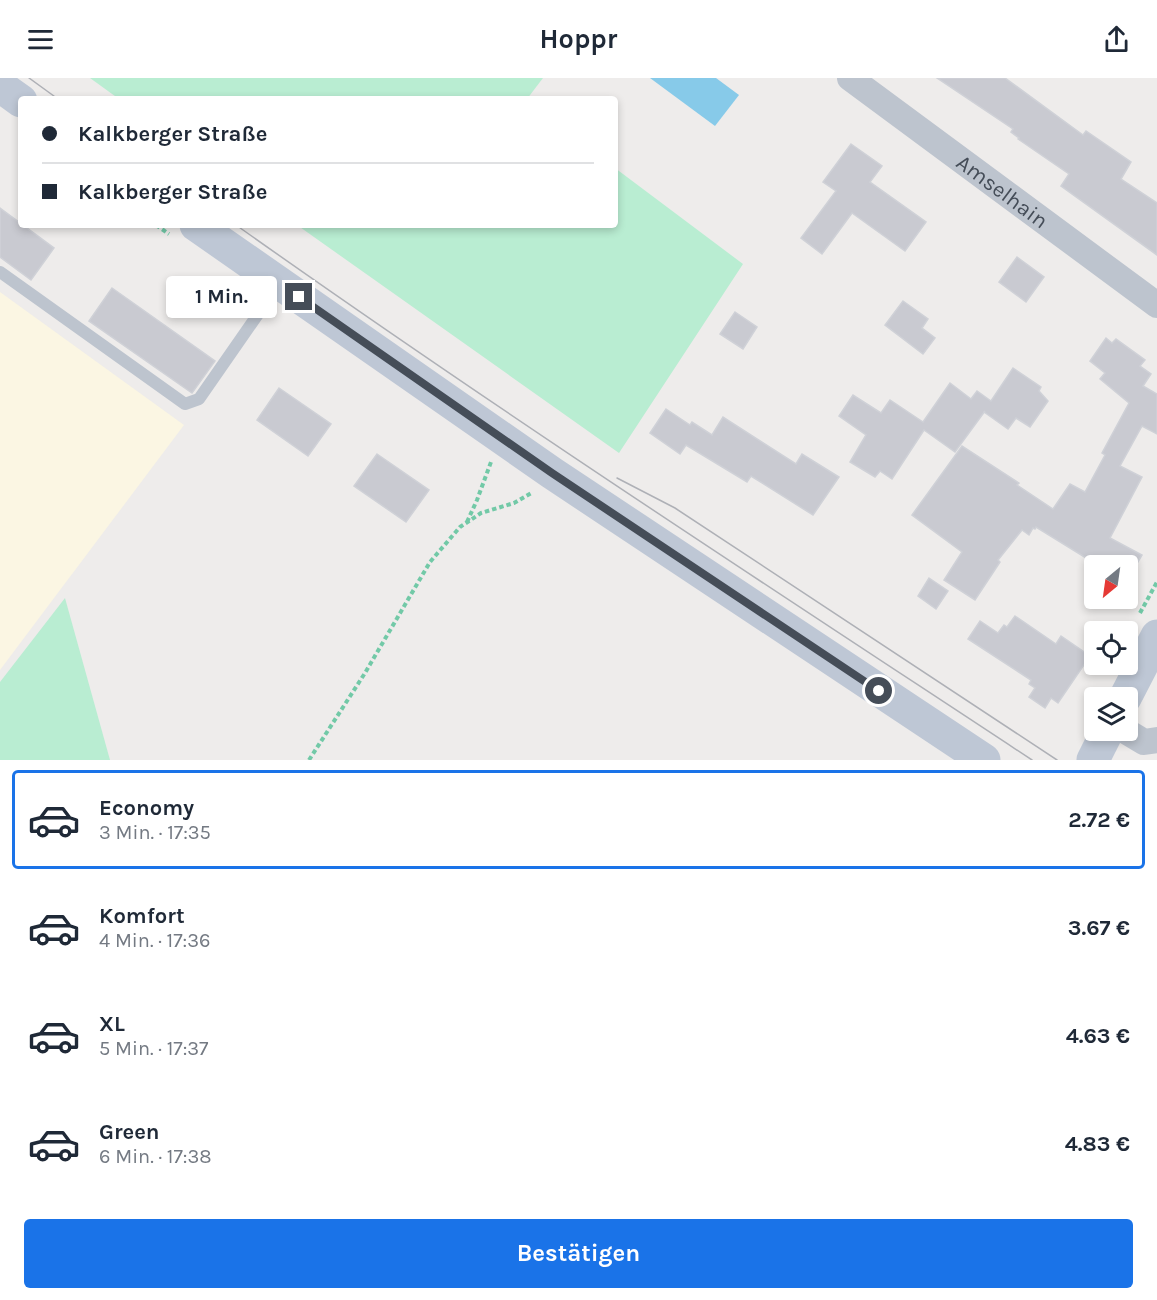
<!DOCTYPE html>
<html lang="de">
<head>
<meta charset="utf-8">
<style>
  :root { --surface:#fff; --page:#f2f2f3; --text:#1f2937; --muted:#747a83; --line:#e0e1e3; --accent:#1a73e8 }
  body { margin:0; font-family:Karla,sans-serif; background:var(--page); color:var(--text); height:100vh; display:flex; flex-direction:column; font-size:22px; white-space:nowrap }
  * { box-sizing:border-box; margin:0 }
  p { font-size:20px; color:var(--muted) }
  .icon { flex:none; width:33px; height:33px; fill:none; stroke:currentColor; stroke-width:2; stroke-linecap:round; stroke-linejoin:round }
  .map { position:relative; height:682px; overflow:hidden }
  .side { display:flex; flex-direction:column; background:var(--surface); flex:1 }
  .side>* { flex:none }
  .guide { position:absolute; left:18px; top:18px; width:600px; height:132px; border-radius:6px; box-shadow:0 3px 9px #0003; display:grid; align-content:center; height:132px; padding:0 24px; background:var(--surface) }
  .needle { width:39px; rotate:209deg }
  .buttons { position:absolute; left:1084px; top:477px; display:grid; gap:12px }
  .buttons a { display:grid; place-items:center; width:54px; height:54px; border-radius:6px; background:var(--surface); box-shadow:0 3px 9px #0003; font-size:30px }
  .end { position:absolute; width:27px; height:27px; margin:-14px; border:8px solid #454d58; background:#fff; box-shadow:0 0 0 3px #fff }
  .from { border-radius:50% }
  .bubble { position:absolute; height:42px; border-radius:6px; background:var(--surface); box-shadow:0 3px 9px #0003; font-size:20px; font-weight:700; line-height:42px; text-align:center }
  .guide b { display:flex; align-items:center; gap:21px; height:57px; font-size:22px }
  .guide b+b { border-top:2px solid var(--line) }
  .guide i { width:15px; height:15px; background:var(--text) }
  ul { padding:10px 0 0; list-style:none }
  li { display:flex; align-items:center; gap:18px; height:99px; margin:0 12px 9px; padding:0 12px; border:3px solid transparent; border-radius:6px }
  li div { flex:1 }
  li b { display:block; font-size:22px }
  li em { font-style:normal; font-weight:700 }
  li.on { border-color:var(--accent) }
  li>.icon { width:54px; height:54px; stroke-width:1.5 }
  .cta { display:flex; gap:12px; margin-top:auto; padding:12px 24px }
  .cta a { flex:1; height:69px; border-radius:6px; background:var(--accent); color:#fff; font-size:24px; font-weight:700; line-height:69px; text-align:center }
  header { display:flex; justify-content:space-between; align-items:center; height:78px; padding:0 24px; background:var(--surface); font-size:27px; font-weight:700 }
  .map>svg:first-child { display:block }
  .commercial { fill:#fbf6e3 }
  .green { fill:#b9edd2 }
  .water { fill:#87cae9 }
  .building { fill:#c9cad1; stroke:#cfd1d7; stroke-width:1.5 }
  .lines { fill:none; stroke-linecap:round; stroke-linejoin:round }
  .path { stroke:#72c9a7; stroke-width:4; stroke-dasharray:4.5 3; stroke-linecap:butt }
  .lane { stroke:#bdc4ce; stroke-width:12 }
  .street { stroke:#bdc4ce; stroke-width:26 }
  .secondary { stroke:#bec7d5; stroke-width:33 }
  .tram { stroke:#aeb0b6; stroke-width:1.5 }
  .route { stroke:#454d58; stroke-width:8 }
  .labels { text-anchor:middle; stroke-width:5; stroke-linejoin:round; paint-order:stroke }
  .street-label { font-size:22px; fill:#454d58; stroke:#fff }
</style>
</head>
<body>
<header><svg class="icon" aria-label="menu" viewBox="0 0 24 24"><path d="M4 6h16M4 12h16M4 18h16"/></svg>Hoppr<svg class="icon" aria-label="share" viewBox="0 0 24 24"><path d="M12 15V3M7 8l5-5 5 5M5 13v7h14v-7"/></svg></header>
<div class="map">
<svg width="1157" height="682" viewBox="0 0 1157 682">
  <rect width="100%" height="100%" fill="#eeeceb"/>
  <!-- commercial -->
  <path class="commercial" d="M 0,214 L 184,347 L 0,592 Z"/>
  <!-- green -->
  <g class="green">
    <path d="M 90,0 L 543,0 L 527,21 L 119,21 Z"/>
    <path d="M 615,90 L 743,186 L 619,375 L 297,147 L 615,147 Z"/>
    <path d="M 65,520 L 110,682 L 0,682 L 0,604 Z"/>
  </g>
  <!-- water -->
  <path class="water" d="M 650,0 L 716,0 L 739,17 L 715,48 Z"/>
  <!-- building -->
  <g class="building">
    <path d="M 937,0 L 1005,0 L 1083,57 L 1086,53 L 1131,84 L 1121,101 L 1157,125 L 1157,177 L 1061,108 L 1069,96 L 1018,61 L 1019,60 L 1011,54 L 1013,51 Z"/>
    <path d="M 851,66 L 882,88 L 870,104 L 926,144 L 905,173 L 852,135 L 822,176 L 801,160 L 836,113 L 823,104 Z"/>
    <path d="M 0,130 L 54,170 L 31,202 L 0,179 Z"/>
    <path d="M 1017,179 L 1044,199 L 1026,224 L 999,204 Z"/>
    <path d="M 112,210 L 215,283 L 192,315 L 89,243 Z"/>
    <path d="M 903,223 L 928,241 L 922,250 L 935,260 L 923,276 L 885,247 Z"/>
    <path d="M 735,234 L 757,249 L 743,271 L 720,256 Z"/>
    <path d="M 1106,260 L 1112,265 L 1116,261 L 1145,282 L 1140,288 L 1151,296 L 1143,308 L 1157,316 L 1157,356 L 1142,348 L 1120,388 L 1142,399 L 1110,460 L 1142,477 L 1128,501 L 1128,488 L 1099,488 L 1036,449 L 1035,451 L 1033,450 L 1029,457 L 1022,452 L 998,482 L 1000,484 L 975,522 L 944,502 L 962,474 L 912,437 L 962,368 L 1019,405 L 1017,407 L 1053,431 L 1070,406 L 1085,414 L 1105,377 L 1102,375 L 1129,325 L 1100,301 L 1105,295 L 1090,283 Z"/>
    <path d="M 1013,290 L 1041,309 L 1039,313 L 1048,323 L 1030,349 L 1016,340 L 1008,351 L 984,334 L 985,333 L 955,374 L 924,352 L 892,401 L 880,393 L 875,399 L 850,384 L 866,357 L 839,338 L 853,317 L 881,335 L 890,322 L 923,344 L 950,305 L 971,321 L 977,313 L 991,323 Z"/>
    <path d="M 279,310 L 331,346 L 308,378 L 257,342 Z"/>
    <path d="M 666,331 L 690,347 L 692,344 L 712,357 L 723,339 L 796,386 L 802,376 L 839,399 L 813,437 L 751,398 L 747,404 L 686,367 L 680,376 L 650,355 Z"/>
    <path d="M 377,376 L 429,412 L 406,444 L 354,408 Z"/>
    <path d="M 929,500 L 948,513 L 936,531 L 918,518 Z"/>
    <path d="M 1015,538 L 1056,566 L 1061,558 L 1090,578 L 1058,625 L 1051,620 L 1045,630 L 1029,619 L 1035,610 L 1029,606 L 1031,602 L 968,561 L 980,543 L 998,555 L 1004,547 L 1007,549 Z"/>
  </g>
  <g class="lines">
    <!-- path -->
    <g class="path">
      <path d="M 156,147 L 169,156"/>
      <path d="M 467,444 L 477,422 L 491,384"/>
      <path d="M 1140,535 L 1157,504"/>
      <path d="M 1088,631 L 1096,616"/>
      <path d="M 309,682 L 365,595 L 430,484 L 460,449 L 481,435 L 514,425 L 533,414"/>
    </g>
    <!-- lane -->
    <path class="lane" d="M 0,194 L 185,326 L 199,321 L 279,206"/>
    <!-- street -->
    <g class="street">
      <path id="s1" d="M 850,0 L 1157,227"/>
      <path d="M 1124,652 L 1144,664 L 1157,662"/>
    </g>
    <!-- secondary -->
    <g class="secondary">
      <path d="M 0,8 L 21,23"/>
      <path d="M 196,147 L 552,395 L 984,682"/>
      <path d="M 1125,620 L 1157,558"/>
      <path d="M 1093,682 L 1108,652"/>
    </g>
    <!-- tram -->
    <g class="tram">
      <path d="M 29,0 L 58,21"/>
      <path d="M 236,147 C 497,332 765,506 1032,682"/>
      <path d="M 617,400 L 675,430 L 1057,682"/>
    </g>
  </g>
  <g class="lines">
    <!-- route -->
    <path class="route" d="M 299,219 L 552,395 L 879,613"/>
  </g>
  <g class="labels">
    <!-- street labels -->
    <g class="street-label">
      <text dy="8" stroke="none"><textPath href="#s1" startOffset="190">Amselhain</textPath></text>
    </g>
  </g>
</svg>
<div class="buttons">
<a><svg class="needle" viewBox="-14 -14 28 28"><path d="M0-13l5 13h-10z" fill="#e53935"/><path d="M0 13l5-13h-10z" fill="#747a83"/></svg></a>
<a><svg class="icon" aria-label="locate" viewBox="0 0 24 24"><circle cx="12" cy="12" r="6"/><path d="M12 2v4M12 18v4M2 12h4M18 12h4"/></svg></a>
<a><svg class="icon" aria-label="layers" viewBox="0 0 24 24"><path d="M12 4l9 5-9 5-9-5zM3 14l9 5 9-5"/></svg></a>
</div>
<i class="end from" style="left:879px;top:613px"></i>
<i class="end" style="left:299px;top:219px"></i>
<div class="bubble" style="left:166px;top:198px;width:111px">1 Min.</div>
<div class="guide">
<b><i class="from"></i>Kalkberger Straße</b>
<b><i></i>Kalkberger Straße</b>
</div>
</div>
<section class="side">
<ul>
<li class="on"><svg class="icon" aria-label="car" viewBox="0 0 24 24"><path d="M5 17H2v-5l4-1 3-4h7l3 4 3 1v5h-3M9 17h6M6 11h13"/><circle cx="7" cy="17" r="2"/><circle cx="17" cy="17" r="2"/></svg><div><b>Economy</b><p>3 Min. · 17:35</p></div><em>2.72 €</em></li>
<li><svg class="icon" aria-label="car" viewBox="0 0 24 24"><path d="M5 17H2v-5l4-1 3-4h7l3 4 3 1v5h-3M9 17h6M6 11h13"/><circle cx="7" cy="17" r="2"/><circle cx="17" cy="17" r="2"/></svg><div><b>Komfort</b><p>4 Min. · 17:36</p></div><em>3.67 €</em></li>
<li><svg class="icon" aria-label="car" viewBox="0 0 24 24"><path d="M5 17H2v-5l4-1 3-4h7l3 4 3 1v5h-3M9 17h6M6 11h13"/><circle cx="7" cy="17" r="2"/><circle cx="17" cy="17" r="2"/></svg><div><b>XL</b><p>5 Min. · 17:37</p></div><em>4.63 €</em></li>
<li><svg class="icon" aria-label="car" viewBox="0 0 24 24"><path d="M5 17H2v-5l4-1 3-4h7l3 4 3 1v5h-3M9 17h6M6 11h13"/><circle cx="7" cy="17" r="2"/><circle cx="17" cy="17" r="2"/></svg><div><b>Green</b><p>6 Min. · 17:38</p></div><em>4.83 €</em></li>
</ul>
<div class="cta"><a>Bestätigen</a></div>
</section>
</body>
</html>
